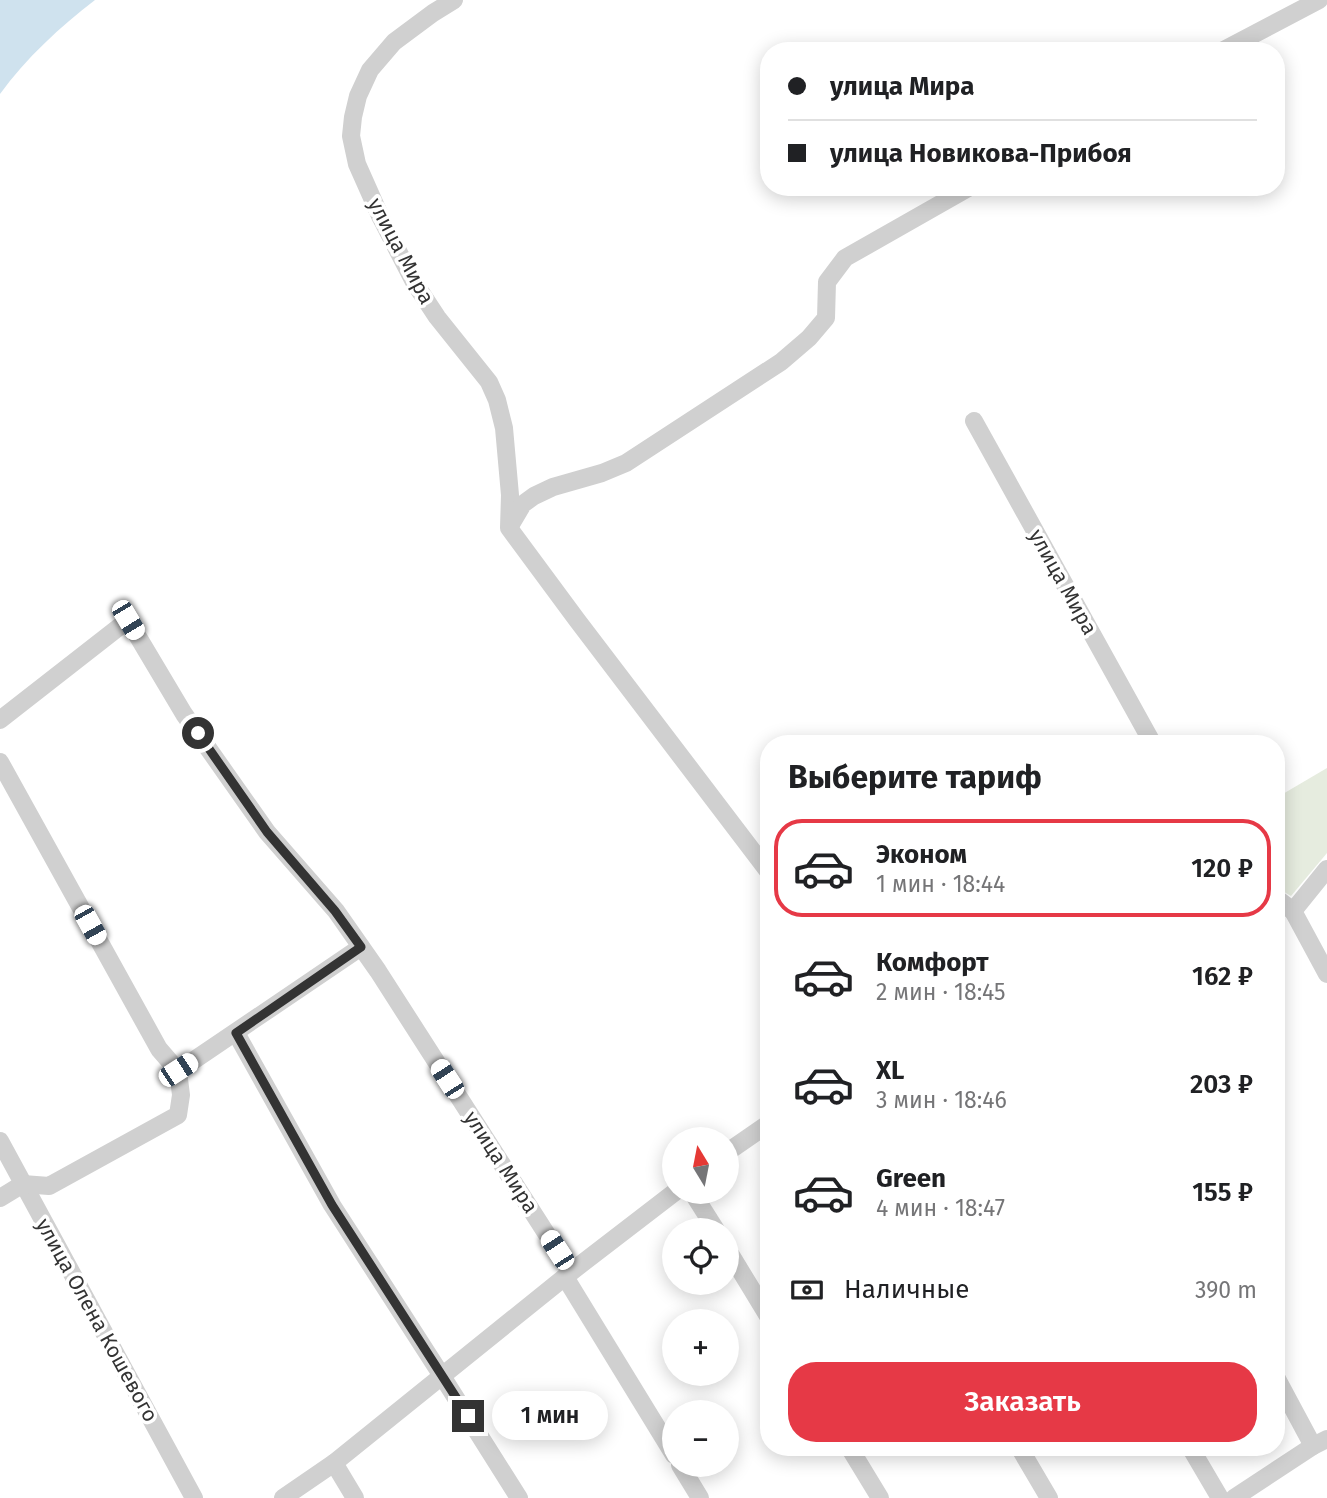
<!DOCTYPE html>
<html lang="ru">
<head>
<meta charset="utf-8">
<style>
  :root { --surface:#fff; --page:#f6f6f6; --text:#202124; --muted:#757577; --line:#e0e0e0; --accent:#e63946 }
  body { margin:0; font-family:"Fira Sans",sans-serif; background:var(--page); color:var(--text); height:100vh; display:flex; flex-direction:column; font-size:26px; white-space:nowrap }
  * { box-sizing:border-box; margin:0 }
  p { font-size:23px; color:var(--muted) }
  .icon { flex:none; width:38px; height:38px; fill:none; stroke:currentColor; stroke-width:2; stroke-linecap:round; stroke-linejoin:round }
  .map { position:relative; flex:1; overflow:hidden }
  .drawer { position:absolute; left:760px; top:735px; width:525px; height:721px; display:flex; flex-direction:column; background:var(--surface); border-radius:28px; box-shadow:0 4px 18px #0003 }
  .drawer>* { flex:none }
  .hud { position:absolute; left:760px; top:42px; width:525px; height:154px; border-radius:28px; box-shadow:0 4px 18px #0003; display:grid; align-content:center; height:154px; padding:0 28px; background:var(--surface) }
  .needle { width:46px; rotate:350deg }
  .tools { position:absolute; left:662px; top:1127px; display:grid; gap:14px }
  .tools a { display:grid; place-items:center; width:77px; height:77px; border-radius:50%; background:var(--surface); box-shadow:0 4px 18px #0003; font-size:35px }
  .end { position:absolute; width:32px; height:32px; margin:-16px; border:9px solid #333; background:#fff; box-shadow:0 0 0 4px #fff }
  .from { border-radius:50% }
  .bubble { position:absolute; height:49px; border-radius:24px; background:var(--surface); box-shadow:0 4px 18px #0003; font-size:23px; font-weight:600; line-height:49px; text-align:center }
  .car { position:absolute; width:21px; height:42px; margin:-21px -10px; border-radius:9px; box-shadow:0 0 5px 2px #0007; background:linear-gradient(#fff 24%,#345 0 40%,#fff 0 76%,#345 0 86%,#fff 0) }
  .hud b { display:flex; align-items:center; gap:24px; height:66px; font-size:26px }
  .hud b+b { border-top:2px solid var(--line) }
  .hud i { width:18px; height:18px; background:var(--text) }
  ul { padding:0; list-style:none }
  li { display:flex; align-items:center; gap:21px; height:98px; margin:0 14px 10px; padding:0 14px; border:4px solid transparent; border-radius:28px }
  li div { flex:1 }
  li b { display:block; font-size:26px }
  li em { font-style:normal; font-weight:600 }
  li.selected { border-color:var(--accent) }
  li>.icon { width:63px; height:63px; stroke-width:1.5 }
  h2 { padding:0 28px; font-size:32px; line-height:84px }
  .pay { display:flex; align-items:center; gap:18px; height:77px; padding:0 28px; font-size:26px }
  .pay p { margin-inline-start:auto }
  .button { display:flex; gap:14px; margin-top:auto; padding:14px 28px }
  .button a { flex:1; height:80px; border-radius:28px; background:var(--accent); color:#fff; font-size:28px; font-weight:600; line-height:80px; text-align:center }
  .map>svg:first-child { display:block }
  .green { fill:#e6ecdf }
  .water { fill:#cfe2ee }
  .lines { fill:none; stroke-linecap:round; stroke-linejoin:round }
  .minor { stroke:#d0d0d0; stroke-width:18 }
  .route { stroke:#333; stroke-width:9 }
  .labels { text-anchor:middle; stroke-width:7; stroke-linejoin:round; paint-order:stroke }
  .street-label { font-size:21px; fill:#333; stroke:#fff }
</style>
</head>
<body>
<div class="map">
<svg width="1327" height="1498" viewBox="0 0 1327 1498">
  <rect width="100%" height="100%" fill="#fff"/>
  <!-- green -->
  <path class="green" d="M 1327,768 L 1327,853 L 1291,896 L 1276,887 L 1276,798 Z"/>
  <!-- water -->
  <path class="water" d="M 0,0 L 95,0 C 60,27 26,58 0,94 Z"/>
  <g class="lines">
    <!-- minor -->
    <g class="minor">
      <path d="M 454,0 L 433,13 L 394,42 L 370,70 L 358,96 L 353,117 L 351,136 L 357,164 L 381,218 L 414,282 L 437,317 L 489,382 L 497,400 L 504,428 L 510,495 L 509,528 L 577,620 L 768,871"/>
      <path d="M 1222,51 L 1319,0"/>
      <path d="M 974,421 L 1153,744"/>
      <path d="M 510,526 L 523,504 L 534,496 L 553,487 L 602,473 L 626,463 L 781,362 L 809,338 L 826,318 L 827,282 L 845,258 L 970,187"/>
      <path d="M 0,720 L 128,620 L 184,714 L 267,832 L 336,911 L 378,971 L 571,1272"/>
      <path d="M 0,762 L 159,1049 L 178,1071"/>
      <path d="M 1276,898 L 1293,911 L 1327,869"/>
      <path d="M 1293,911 L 1327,974"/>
      <path d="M 236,1033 L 332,1205 L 442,1376 L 519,1498"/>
      <path d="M 0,1141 L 194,1498"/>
      <path d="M 726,1153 L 768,1124"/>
      <path d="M 692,1192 L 716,1230"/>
      <path d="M 0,1198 L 23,1184 L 49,1186 L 178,1115 L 181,1095 L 178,1071 L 361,947"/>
      <path d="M 726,1247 L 768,1316"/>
      <path d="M 565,1277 L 674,1455"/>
      <path d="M 1276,1377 L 1313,1446"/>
      <path d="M 849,1447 L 880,1498"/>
      <path d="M 1019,1447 L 1049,1498"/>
      <path d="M 1190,1447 L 1220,1498"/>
      <path d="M 334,1463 L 355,1498"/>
      <path d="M 680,1465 L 700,1498"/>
      <path d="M 283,1498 L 334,1463 L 571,1272 L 675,1192"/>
      <path d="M 1234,1498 L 1313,1446 L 1327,1439"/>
    </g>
  </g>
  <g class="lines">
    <!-- route -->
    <path class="route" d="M 198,733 L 267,832 L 335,911 L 361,947 L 236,1033 L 332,1205 L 468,1416"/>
  </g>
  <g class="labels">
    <!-- street labels -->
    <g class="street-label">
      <text transform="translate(401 251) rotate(62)" y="7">улица Мира</text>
      <text transform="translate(1063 582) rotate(61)" y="7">улица Мира</text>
      <text transform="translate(501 1162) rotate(57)" y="7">улица Мира</text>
      <text transform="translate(97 1320) rotate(61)" y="7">улица Олена Кошевого</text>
    </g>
  </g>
</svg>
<div class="tools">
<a><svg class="needle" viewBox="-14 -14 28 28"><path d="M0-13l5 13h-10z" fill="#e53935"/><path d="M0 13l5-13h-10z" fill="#757577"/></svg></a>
<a><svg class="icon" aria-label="locate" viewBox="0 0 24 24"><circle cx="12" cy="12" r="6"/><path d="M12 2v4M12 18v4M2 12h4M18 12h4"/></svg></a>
<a>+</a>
<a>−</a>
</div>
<i class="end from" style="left:198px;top:733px"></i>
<i class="end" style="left:468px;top:1416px"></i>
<div class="bubble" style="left:492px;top:1391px;width:116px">1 мин</div>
<i class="car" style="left:128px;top:620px;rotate:149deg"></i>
<i class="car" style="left:90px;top:925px;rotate:151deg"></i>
<i class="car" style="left:178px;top:1070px;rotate:57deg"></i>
<i class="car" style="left:447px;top:1079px;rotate:327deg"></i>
<i class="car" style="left:557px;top:1250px;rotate:327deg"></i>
<div class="hud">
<b><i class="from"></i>улица Мира</b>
<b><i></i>улица Новикова-Прибоя</b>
</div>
<section class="drawer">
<h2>Выберите тариф</h2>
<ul>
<li class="selected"><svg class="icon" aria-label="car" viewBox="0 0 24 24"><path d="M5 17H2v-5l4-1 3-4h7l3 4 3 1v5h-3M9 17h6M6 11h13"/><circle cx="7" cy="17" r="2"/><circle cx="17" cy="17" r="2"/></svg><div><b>Эконом</b><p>1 мин · 18:44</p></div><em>120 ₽</em></li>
<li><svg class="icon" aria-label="car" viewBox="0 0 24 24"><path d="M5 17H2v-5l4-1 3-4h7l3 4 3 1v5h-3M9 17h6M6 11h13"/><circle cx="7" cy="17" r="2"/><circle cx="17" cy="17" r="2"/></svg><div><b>Комфорт</b><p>2 мин · 18:45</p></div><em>162 ₽</em></li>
<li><svg class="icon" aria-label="car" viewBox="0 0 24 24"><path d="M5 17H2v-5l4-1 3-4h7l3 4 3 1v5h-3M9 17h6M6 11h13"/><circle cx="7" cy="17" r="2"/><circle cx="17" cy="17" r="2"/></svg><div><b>XL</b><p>3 мин · 18:46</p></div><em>203 ₽</em></li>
<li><svg class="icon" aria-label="car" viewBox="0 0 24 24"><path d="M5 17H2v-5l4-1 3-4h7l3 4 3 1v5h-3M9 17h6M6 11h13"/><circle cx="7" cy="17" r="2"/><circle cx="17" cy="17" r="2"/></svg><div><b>Green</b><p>4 мин · 18:47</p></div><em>155 ₽</em></li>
</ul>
<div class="pay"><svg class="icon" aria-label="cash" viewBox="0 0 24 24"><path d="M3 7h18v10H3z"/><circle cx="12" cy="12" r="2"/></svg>Наличные<p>390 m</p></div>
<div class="button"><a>Заказать</a></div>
</section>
</div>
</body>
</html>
